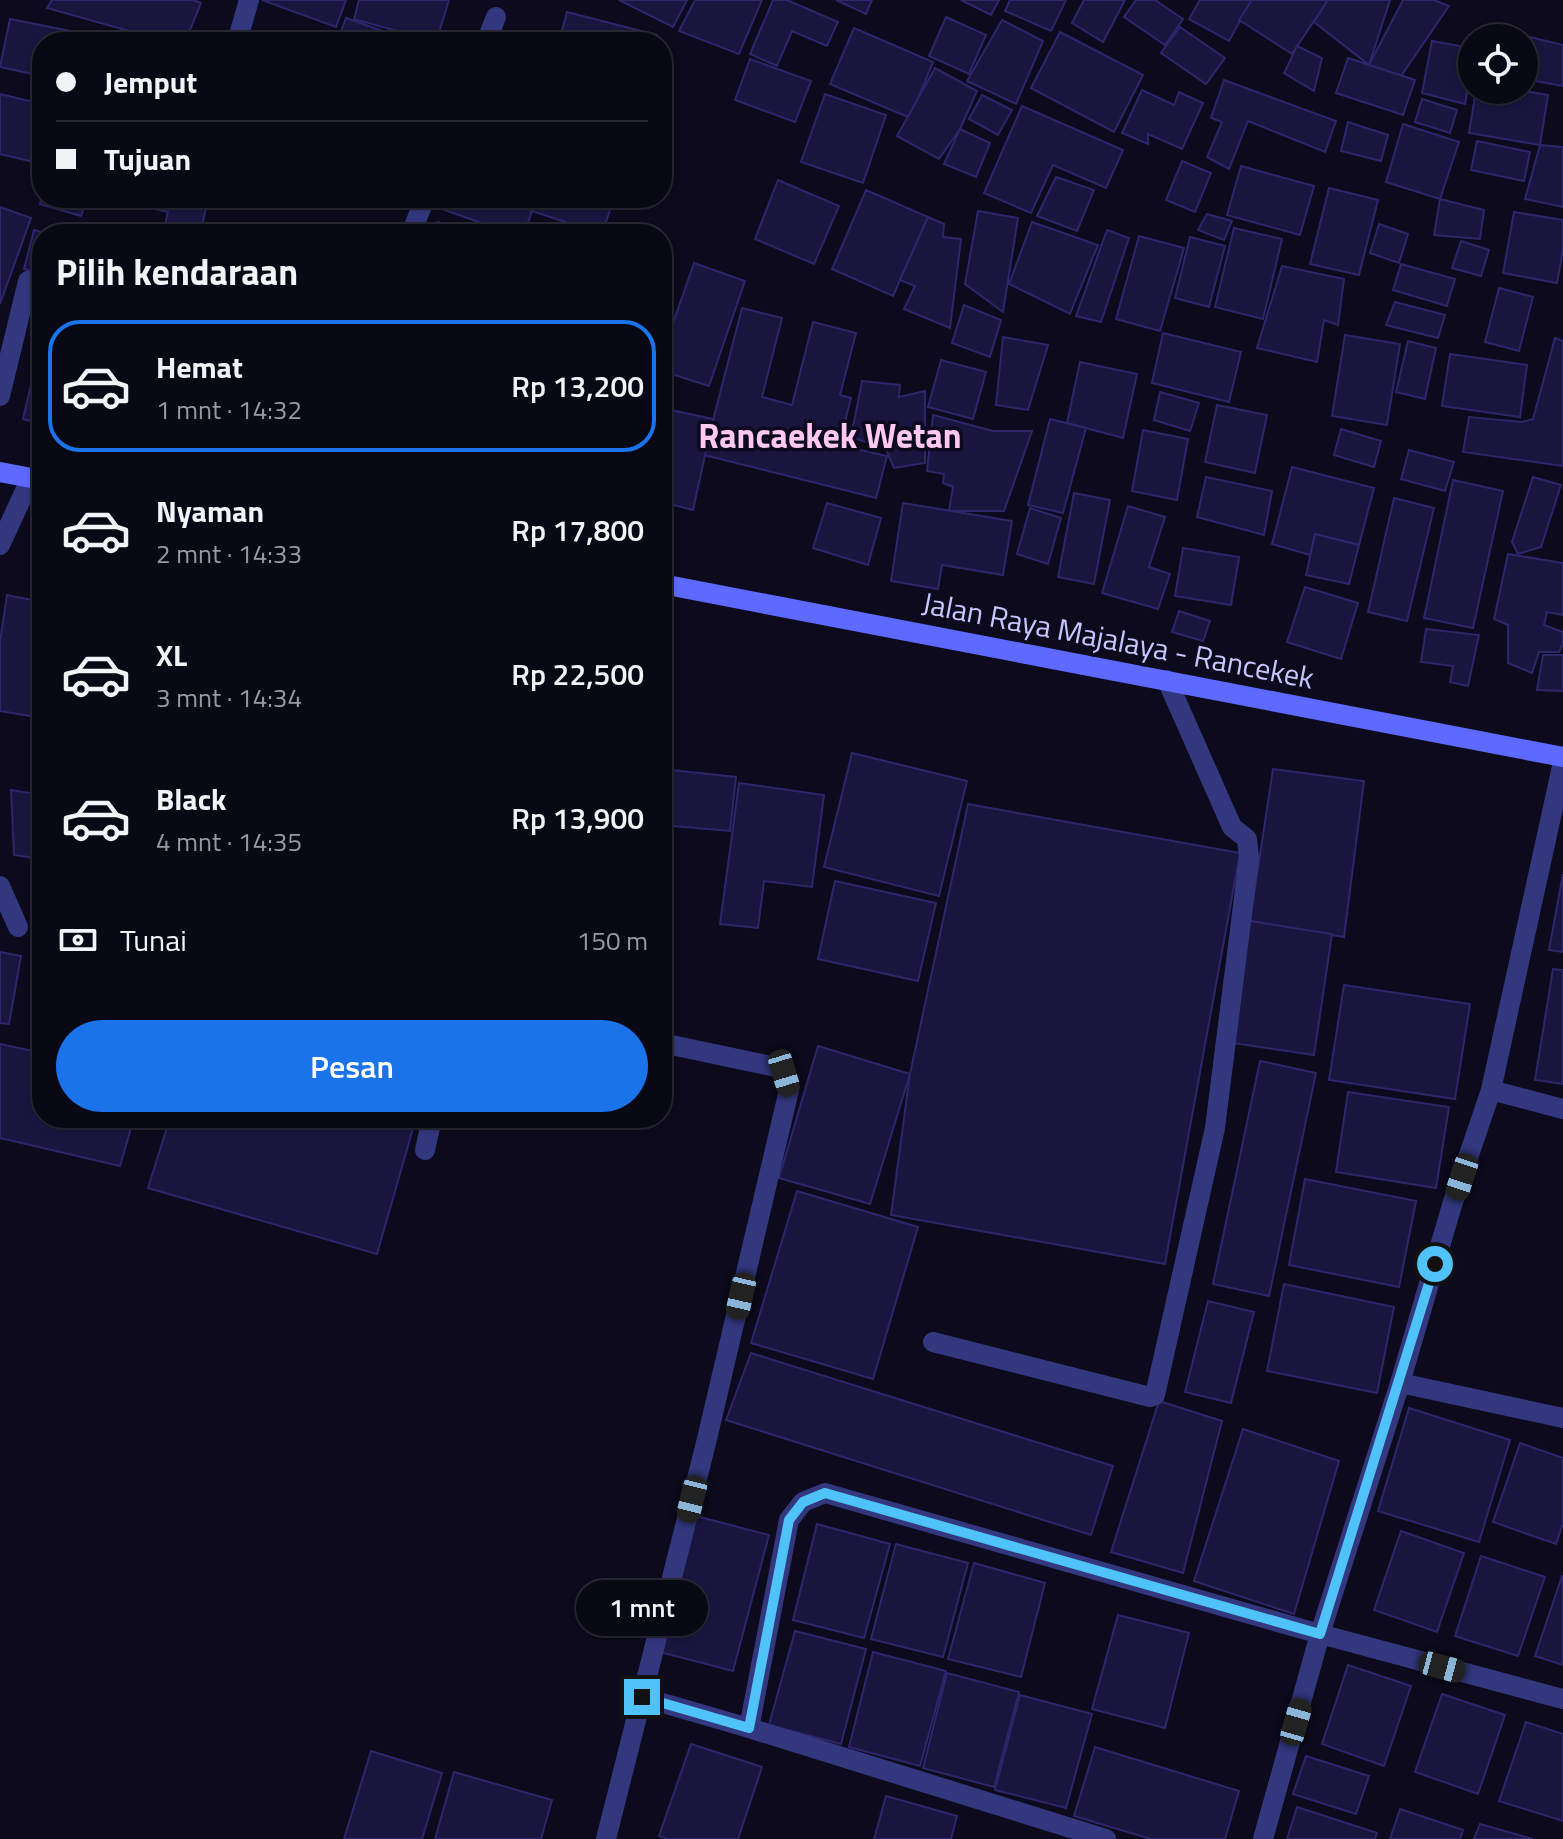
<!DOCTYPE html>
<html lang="id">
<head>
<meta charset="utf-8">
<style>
  :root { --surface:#090815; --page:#12111e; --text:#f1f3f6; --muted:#999aa0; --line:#292934; --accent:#1a73e8 }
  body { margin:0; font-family:"Titillium Web",sans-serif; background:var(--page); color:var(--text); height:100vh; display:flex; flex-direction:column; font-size:30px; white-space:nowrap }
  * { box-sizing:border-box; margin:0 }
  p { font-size:26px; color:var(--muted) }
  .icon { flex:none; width:44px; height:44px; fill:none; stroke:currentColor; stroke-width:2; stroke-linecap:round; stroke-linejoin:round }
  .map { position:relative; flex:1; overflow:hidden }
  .sheet { position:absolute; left:32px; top:224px; width:640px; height:904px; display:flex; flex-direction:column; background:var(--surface); border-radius:32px; box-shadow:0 2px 6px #0004,0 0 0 2px var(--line) }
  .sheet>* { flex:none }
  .hud { position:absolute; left:32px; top:32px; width:640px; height:176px; border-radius:32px; box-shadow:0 2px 6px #0004,0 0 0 2px var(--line); display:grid; align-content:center; height:176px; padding:0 24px; background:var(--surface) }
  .controls { position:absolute; left:1458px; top:24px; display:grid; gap:16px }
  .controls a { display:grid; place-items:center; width:80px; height:80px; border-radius:50%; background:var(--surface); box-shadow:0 2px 6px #0004,0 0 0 2px var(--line); font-size:40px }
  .end { position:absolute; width:36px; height:36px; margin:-18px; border:10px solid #4fc3f7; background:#111; box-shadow:0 0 0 4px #111 }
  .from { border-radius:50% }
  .bubble { position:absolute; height:56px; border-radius:28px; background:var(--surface); box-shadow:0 2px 6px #0004,0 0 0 2px var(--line); font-size:26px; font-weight:600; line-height:56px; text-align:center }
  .car { position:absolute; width:24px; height:48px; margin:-24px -12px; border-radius:10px; box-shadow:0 0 6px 2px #0007; background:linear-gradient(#222 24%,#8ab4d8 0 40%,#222 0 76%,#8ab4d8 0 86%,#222 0) }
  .hud b { display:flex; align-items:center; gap:28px; height:76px; font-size:30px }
  .hud b+b { border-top:2px solid var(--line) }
  .hud i { width:20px; height:20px; background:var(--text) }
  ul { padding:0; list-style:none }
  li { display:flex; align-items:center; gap:24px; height:132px; margin:0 16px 12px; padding:0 8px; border:4px solid transparent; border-radius:32px }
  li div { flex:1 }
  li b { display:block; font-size:30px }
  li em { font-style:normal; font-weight:600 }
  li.current { border-color:var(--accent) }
  li>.icon { width:72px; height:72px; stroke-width:1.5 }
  h2 { padding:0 24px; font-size:36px; line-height:96px }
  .pay { display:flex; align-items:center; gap:20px; height:88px; padding:0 24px; font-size:30px }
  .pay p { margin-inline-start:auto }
  .button { display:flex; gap:16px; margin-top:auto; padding:16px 24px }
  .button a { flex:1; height:92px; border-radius:48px; background:var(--accent); color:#fff; font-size:32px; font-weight:600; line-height:92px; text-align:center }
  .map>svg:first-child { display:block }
  .building { fill:#1a153e; stroke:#2d266b; stroke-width:2 }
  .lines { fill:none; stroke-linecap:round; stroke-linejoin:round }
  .street { stroke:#33377e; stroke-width:20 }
  .secondary { stroke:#5d69ff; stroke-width:20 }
  .route { stroke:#4fc3f7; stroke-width:10 }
  .labels { text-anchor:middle; stroke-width:7; stroke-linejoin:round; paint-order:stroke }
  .street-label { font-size:30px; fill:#c7c6ff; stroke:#0c0a1c }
  .quarter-label { font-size:34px; font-weight:bold; fill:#ffc8f0; stroke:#0c0a1c }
</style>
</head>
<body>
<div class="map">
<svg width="1563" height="1839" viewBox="0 0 1563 1839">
  <rect width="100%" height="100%" fill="#0c0a1c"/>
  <!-- building -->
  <g class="building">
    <path d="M 52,0 L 193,0 L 201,3 L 185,42 L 168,42 L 47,8 Z"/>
    <path d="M 262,0 L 346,0 L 336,27 Z"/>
    <path d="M 359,0 L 449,0 L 436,42 L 354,19 Z"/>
    <path d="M 619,0 L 687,0 L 673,27 Z"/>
    <path d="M 695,0 L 762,0 L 739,54 L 679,31 Z"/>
    <path d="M 773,0 L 787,0 L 838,22 L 827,46 L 792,31 L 777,66 L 750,54 Z"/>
    <path d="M 836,0 L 872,0 L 866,14 Z"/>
    <path d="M 961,0 L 999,0 L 991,15 Z"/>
    <path d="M 1010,0 L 1066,0 L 1051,31 L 1005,11 Z"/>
    <path d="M 1084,0 L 1125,0 L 1103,42 L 1072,23 Z"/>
    <path d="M 1136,0 L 1155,0 L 1183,19 L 1165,45 L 1124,17 Z"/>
    <path d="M 1200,0 L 1249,0 L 1251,1 L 1229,41 L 1189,19 Z"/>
    <path d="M 1252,0 L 1328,0 L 1292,54 L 1239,20 Z"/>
    <path d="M 1328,0 L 1390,0 L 1369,65 L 1314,22 Z"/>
    <path d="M 1403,0 L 1434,0 L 1449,6 L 1401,76 L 1369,65 Z"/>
    <path d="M 567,12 L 657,35 L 656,42 L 559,42 Z"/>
    <path d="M 946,17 L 986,35 L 969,74 L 929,56 Z"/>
    <path d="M 346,18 L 414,42 L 337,42 Z"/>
    <path d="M 10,19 L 106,38 L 105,42 L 42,42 L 42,76 L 0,67 Z"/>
    <path d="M 1002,20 L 1043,41 L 1016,104 L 967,81 Z"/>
    <path d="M 1180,27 L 1225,58 L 1206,84 L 1161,53 Z"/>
    <path d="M 854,28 L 933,62 L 910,118 L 830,84 Z"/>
    <path d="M 1493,28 L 1563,45 L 1563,86 L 1524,79 L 1524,38 L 1490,38 Z"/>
    <path d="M 1060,32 L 1143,75 L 1114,132 L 1031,88 Z"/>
    <path d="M 1432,41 L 1472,48 L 1472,66 L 1465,104 L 1422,93 Z"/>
    <path d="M 1297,46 L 1322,58 L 1314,91 L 1284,73 Z"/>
    <path d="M 1348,58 L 1415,80 L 1403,115 L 1336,93 Z"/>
    <path d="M 750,59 L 811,81 L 795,122 L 735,100 Z"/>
    <path d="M 935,68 L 977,91 L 960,129 L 939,159 L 897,136 Z"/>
    <path d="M 1224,80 L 1336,121 L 1325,152 L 1248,121 L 1229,169 L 1207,157 L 1222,122 L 1211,118 Z"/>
    <path d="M 1142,90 L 1174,105 L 1179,92 L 1203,103 L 1182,149 L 1148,134 L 1148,144 L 1122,133 Z"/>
    <path d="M 1476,90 L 1519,90 L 1548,95 L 1540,145 L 1469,133 Z"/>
    <path d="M 0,94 L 42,104 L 42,164 L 0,154 Z"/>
    <path d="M 825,94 L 886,115 L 863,183 L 801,162 Z"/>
    <path d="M 982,95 L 1012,110 L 998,135 L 969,119 Z"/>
    <path d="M 1422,99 L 1457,110 L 1450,133 L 1415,122 Z"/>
    <path d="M 1022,106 L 1123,150 L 1106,188 L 1053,165 L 1031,213 L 984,193 Z"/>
    <path d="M 1348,122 L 1388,135 L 1381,161 L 1341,151 Z"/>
    <path d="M 1403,124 L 1459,142 L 1440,199 L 1386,182 Z"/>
    <path d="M 960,129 L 990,143 L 976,177 L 944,164 Z"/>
    <path d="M 1477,141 L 1530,152 L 1524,181 L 1471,170 Z"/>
    <path d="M 1540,145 L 1563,147 L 1563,207 L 1525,199 Z"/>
    <path d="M 1182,161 L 1211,173 L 1195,212 L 1166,200 Z"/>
    <path d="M 1241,166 L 1314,186 L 1300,235 L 1227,215 Z"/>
    <path d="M 1056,177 L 1094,190 L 1077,231 L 1037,216 Z"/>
    <path d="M 778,180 L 839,206 L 814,264 L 755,239 Z"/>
    <path d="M 1329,188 L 1378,200 L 1359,275 L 1310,264 Z"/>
    <path d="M 866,190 L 928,217 L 893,296 L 832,269 Z"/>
    <path d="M 42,197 L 42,198 L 87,198 L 81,216 L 40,204 Z"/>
    <path d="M 106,198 L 231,198 L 228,209 L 207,204 L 200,234 L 163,232 L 168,212 Z"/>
    <path d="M 442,198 L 614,198 L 602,234 L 532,211 L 524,234 L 513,234 L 439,208 Z"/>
    <path d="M 1440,199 L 1484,210 L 1480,239 L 1434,235 Z"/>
    <path d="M 0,207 L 31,218 L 0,304 Z"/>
    <path d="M 978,211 L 1018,218 L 1003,312 L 965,284 Z"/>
    <path d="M 1514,212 L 1563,220 L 1563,250 L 1557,283 L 1503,273 Z"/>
    <path d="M 1207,214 L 1232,221 L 1224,240 L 1198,230 Z"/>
    <path d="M 928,217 L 944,224 L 943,237 L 961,239 L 950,328 L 904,309 L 915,286 L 900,280 Z"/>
    <path d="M 438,222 L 468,234 L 434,234 Z"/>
    <path d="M 1032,222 L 1098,245 L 1070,314 L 1009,284 Z"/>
    <path d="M 1379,224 L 1408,234 L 1399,263 L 1370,253 Z"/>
    <path d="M 1234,228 L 1282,239 L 1263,319 L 1215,307 Z"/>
    <path d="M 34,230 L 49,234 L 42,234 L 42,274 L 24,269 Z"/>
    <path d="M 1107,230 L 1129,238 L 1101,322 L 1076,316 Z"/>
    <path d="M 1139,236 L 1184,248 L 1160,331 L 1116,319 Z"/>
    <path d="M 1190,237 L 1225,246 L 1209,307 L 1175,298 Z"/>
    <path d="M 1461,241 L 1489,250 L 1481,276 L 1452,268 Z"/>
    <path d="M 694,263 L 745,281 L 709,386 L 662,371 L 662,355 Z"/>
    <path d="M 1401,264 L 1455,279 L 1447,306 L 1393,290 Z"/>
    <path d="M 1282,266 L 1344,279 L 1338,325 L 1324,320 L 1317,362 L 1257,348 Z"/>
    <path d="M 1499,288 L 1533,297 L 1519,351 L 1485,342 Z"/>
    <path d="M 1395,302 L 1445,315 L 1438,338 L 1386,325 Z"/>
    <path d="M 964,305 L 1001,320 L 990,357 L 952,343 Z"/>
    <path d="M 742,308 L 782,318 L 762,397 L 792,405 L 813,322 L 856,333 L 840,395 L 851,398 L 839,445 L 887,456 L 876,498 L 704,455 Z"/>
    <path d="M 1163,333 L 1241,352 L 1229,402 L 1152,383 Z"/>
    <path d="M 1345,335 L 1400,344 L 1387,425 L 1332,416 Z"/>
    <path d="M 1003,337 L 1048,345 L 1028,410 L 996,405 Z"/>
    <path d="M 1555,338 L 1563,341 L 1563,466 L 1463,452 L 1469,417 L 1522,422 L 1533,419 Z"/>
    <path d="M 1408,341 L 1436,348 L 1425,399 L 1396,392 Z"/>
    <path d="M 41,342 L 42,342 L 42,424 L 23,419 Z"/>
    <path d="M 1450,354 L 1527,365 L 1520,417 L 1442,406 Z"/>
    <path d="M 941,360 L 986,372 L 973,419 L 928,407 Z"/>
    <path d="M 1080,362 L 1137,374 L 1123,438 L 1067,423 Z"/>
    <path d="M 862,381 L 900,385 L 899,397 L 925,391 L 925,463 L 894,468 L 886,449 L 851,437 Z"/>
    <path d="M 1160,392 L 1199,403 L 1190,431 L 1154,420 Z"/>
    <path d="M 1217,405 L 1267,415 L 1255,473 L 1205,462 Z"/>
    <path d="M 662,408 L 713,419 L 693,510 L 662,502 Z"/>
    <path d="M 933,415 L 993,431 L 1032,431 L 1004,511 L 949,511 L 953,487 L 943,483 L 944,474 L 927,471 Z"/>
    <path d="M 1050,419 L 1086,428 L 1063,513 L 1028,505 Z"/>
    <path d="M 1341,429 L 1381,441 L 1374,467 L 1334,455 Z"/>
    <path d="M 1143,430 L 1188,439 L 1177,500 L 1132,491 Z"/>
    <path d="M 1409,450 L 1454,462 L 1445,491 L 1401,479 Z"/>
    <path d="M 1292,467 L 1374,488 L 1359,545 L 1315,534 L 1310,555 L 1272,544 Z"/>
    <path d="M 1206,477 L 1272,491 L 1264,535 L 1197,517 Z"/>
    <path d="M 1533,477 L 1561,485 L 1541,547 L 1518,554 L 1512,542 Z"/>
    <path d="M 1453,480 L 1503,491 L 1473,628 L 1424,618 Z"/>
    <path d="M 1074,493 L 1110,500 L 1094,584 L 1058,577 Z"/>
    <path d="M 1394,498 L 1434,508 L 1407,621 L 1368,612 Z"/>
    <path d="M 827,503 L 881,518 L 868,565 L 813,548 Z"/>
    <path d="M 903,503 L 1012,521 L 1003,575 L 942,565 L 938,589 L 891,581 Z"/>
    <path d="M 1128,506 L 1165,517 L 1149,567 L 1170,574 L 1158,609 L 1102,593 Z"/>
    <path d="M 1030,508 L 1061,518 L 1048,564 L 1017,554 Z"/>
    <path d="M 1315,534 L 1359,545 L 1349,584 L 1306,575 Z"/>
    <path d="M 1183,548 L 1239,557 L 1231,605 L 1175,596 Z"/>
    <path d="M 1508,554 L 1563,563 L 1563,615 L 1547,612 L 1544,625 L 1563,632 L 1563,644 L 1559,652 L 1539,652 L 1532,673 L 1508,663 L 1508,625 L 1494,619 Z"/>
    <path d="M 1305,587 L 1358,603 L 1341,659 L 1287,642 Z"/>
    <path d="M 7,595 L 42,602 L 42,718 L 0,711 L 0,642 Z"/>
    <path d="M 1179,611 L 1210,621 L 1203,641 L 1172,632 Z"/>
    <path d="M 1426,629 L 1479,635 L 1468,686 L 1450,682 L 1453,666 L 1421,662 Z"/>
    <path d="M 1543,655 L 1563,655 L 1563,691 L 1537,690 Z"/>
    <path d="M 852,753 L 967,781 L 939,896 L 824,867 Z"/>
    <path d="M 662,769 L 736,777 L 730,831 L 662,825 Z"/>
    <path d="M 1273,769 L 1364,781 L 1344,937 L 1250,921 Z"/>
    <path d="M 739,783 L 824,795 L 812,887 L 764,881 L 758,928 L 720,924 Z"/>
    <path d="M 11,790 L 42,795 L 42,859 L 14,855 Z"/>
    <path d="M 968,804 L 1240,853 L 1165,1264 L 891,1215 L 910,1074 Z"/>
    <path d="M 1563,874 L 1563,952 L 1549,950 Z"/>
    <path d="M 835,881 L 936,903 L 918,981 L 818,959 Z"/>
    <path d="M 1250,921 L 1332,934 L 1314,1055 L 1232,1043 Z"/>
    <path d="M 0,952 L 21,956 L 9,1024 L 0,1023 Z"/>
    <path d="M 1553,969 L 1563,970 L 1563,1084 L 1535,1080 Z"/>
    <path d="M 1344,985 L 1470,1004 L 1455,1099 L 1329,1080 Z"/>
    <path d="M 0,1044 L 42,1053 L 42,1118 L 134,1118 L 120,1166 L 0,1138 Z"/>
    <path d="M 818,1046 L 910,1074 L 870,1204 L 779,1178 Z"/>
    <path d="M 1260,1061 L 1316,1073 L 1269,1296 L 1213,1284 Z"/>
    <path d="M 1348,1092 L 1449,1107 L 1436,1188 L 1336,1172 Z"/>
    <path d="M 170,1118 L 416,1118 L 377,1254 L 148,1188 Z"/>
    <path d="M 1305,1179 L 1416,1201 L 1399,1287 L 1289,1265 Z"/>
    <path d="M 797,1191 L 918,1227 L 873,1379 L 751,1343 Z"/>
    <path d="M 1284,1284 L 1394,1307 L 1377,1393 L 1267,1371 Z"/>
    <path d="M 1208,1301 L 1254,1312 L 1231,1403 L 1185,1392 Z"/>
    <path d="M 751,1353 L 1113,1466 L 1091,1535 L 726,1420 Z"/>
    <path d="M 1159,1401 L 1222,1421 L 1183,1573 L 1111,1552 Z"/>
    <path d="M 1409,1408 L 1510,1440 L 1479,1542 L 1378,1511 Z"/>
    <path d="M 1243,1429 L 1339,1461 L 1294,1614 L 1194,1581 Z"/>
    <path d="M 1520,1443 L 1563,1458 L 1563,1523 L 1556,1544 L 1493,1522 Z"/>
    <path d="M 696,1516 L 769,1535 L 733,1671 L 660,1652 Z"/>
    <path d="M 817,1524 L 890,1544 L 864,1638 L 793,1620 Z"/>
    <path d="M 1401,1531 L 1464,1553 L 1437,1632 L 1374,1610 Z"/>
    <path d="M 896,1544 L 968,1563 L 943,1657 L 871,1639 Z"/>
    <path d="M 1481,1556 L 1545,1577 L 1518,1656 L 1455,1636 Z"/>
    <path d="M 974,1563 L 1045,1583 L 1021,1677 L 948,1659 Z"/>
    <path d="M 1562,1576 L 1563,1577 L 1563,1665 L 1535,1656 Z"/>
    <path d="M 1118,1615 L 1189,1633 L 1165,1728 L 1092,1709 Z"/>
    <path d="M 795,1631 L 866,1649 L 841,1744 L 769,1725 Z"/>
    <path d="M 873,1652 L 946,1671 L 920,1766 L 849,1747 Z"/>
    <path d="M 1348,1665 L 1411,1686 L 1384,1766 L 1322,1744 Z"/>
    <path d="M 947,1673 L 1019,1692 L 994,1787 L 923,1768 Z"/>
    <path d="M 1442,1694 L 1505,1715 L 1478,1794 L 1415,1772 Z"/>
    <path d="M 1020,1695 L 1092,1714 L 1066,1808 L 995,1790 Z"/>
    <path d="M 1526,1722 L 1563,1734 L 1563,1821 L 1499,1801 Z"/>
    <path d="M 691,1744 L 762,1767 L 738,1839 L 667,1839 L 659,1836 Z"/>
    <path d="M 1095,1747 L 1239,1791 L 1225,1839 L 1151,1839 L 1074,1816 Z"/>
    <path d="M 371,1751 L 442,1773 L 422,1839 L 344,1839 Z"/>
    <path d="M 1306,1756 L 1369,1776 L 1356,1814 L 1293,1794 Z"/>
    <path d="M 454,1772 L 552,1800 L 541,1839 L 435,1839 Z"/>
    <path d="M 886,1796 L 957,1816 L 951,1839 L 874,1839 Z"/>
    <path d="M 1297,1807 L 1377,1833 L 1375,1839 L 1287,1839 Z"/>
    <path d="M 1400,1809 L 1463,1830 L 1460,1839 L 1390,1839 Z"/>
    <path d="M 1480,1824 L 1533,1839 L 1474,1839 Z"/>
  </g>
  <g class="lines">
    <!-- street -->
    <g class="street">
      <path d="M 237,42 L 249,0"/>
      <path d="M 486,42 L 496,17"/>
      <path d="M 411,234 L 425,198"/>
      <path d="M 0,396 L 28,281"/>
      <path d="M 0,545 L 31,478"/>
      <path d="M 0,886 L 18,927"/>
      <path d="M 1491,1090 L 1563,1109"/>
      <path d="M 425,1150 L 432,1118"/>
      <path d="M 933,1342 L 1150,1397 L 1155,1395 L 1215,1128 L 1249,858 L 1247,839 L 1232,827 L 1167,680"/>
      <path d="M 1400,1383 L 1563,1418"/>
      <path d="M 642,1697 L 749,1728 L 789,1520 L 803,1502 L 825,1493 L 1320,1634 L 1563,1699"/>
      <path d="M 749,1728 L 1106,1839"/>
      <path d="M 606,1839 L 706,1443 L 789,1090 L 784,1073 L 776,1067 L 662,1043"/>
      <path d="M 1263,1839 L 1320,1634 L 1400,1383 L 1452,1205 L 1491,1090 L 1563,762"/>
    </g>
    <!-- secondary -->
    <g class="secondary">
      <path d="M 0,472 L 42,480"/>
      <path d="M 662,584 L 1563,757"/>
    </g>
  </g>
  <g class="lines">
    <!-- route -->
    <path class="route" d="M 642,1697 L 749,1728 L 789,1520 L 803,1502 L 825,1493 L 1320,1634 L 1435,1264"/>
  </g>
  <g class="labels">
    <!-- street labels -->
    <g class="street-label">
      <text transform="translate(1118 641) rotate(11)" y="10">Jalan Raya Majalaya - Rancekek</text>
    </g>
    <!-- quarter labels -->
    <g class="quarter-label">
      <text x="830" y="448">Rancaekek Wetan</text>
    </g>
  </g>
</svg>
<div class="controls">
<a><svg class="icon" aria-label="locate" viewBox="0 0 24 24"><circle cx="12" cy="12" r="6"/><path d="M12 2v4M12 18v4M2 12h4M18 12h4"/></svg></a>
</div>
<i class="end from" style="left:1435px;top:1264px"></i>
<i class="end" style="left:642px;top:1697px"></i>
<div class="bubble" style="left:576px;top:1580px;width:132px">1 mnt</div>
<i class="car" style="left:784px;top:1073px;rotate:163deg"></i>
<i class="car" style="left:1462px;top:1177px;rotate:198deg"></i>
<i class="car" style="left:741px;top:1296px;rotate:193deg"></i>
<i class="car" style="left:692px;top:1499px;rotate:194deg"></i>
<i class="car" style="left:1442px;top:1667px;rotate:105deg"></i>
<i class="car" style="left:1296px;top:1722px;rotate:16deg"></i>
<div class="hud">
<b><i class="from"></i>Jemput</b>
<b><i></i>Tujuan</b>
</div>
<section class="sheet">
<h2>Pilih kendaraan</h2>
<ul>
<li class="current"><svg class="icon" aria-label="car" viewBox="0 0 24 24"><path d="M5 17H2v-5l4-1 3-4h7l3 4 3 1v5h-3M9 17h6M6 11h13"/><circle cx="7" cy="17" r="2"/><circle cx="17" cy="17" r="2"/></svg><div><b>Hemat</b><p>1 mnt · 14:32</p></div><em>Rp 13,200</em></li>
<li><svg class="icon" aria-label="car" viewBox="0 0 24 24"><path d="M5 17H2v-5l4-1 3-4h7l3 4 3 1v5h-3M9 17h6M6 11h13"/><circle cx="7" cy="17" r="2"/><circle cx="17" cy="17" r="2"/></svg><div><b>Nyaman</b><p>2 mnt · 14:33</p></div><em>Rp 17,800</em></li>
<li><svg class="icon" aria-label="car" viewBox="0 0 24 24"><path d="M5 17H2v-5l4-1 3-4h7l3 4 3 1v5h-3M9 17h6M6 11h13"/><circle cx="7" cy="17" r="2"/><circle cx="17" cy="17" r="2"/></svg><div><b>XL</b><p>3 mnt · 14:34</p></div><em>Rp 22,500</em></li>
<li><svg class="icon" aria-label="car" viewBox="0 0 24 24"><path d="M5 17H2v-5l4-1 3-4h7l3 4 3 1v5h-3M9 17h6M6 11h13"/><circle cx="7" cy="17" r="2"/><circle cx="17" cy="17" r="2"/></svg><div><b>Black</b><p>4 mnt · 14:35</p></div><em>Rp 13,900</em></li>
</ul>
<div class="pay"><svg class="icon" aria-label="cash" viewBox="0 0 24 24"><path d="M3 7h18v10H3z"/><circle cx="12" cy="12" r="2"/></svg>Tunai<p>150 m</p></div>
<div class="button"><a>Pesan</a></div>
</section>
</div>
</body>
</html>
